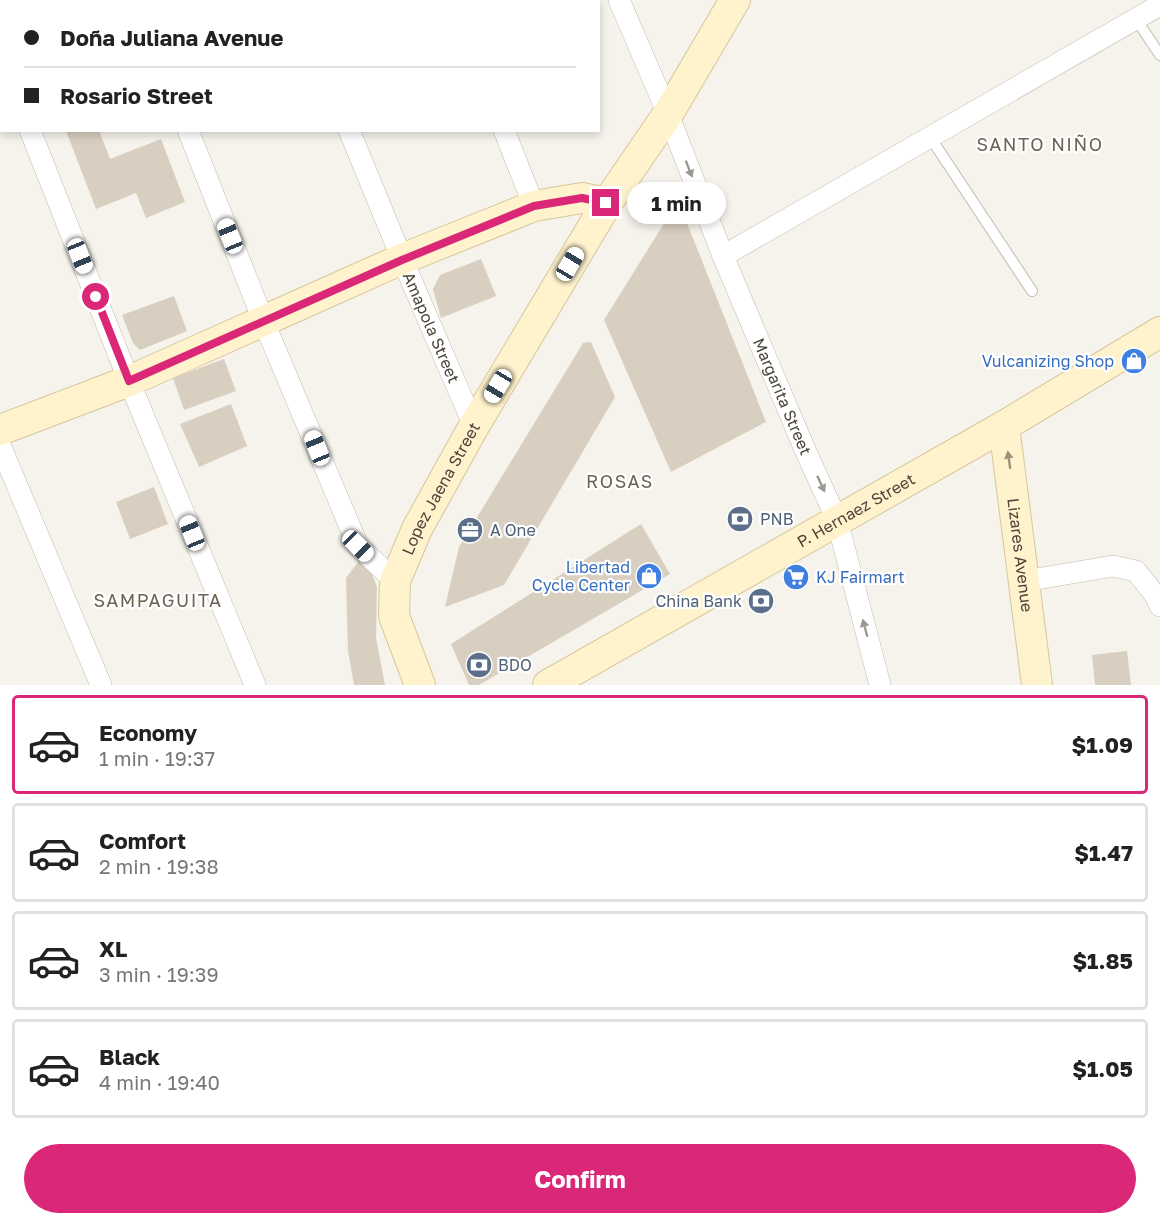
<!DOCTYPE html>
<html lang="en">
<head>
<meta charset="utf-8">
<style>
  :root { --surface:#fff; --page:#f2f2f2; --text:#222; --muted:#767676; --line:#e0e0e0; --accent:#db2777 }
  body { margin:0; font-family:"Golos Text",sans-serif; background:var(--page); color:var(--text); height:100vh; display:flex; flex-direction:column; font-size:22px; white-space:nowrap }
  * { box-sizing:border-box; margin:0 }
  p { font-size:20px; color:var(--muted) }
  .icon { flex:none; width:33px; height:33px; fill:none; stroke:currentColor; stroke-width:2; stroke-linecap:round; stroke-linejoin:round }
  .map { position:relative; height:685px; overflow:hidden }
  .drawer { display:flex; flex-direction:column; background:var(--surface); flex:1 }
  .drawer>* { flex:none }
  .top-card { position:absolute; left:0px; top:0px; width:600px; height:132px; box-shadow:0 3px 9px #0003; display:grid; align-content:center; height:132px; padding:0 24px; background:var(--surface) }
  .end { position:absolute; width:27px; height:27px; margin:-14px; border:8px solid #db2777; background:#fff; box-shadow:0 0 0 3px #fff }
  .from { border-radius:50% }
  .bubble { position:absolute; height:42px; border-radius:21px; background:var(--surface); box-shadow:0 3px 9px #0003; font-size:20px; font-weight:700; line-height:42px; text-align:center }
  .car { position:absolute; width:18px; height:36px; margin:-18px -9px; border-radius:8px; box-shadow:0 0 4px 2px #0007; background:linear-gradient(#fff 24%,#345 0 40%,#fff 0 76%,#345 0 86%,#fff 0) }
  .top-card b { display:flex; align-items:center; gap:21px; height:57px; font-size:22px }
  .top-card b+b { border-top:2px solid var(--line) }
  .top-card i { width:15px; height:15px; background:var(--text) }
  ul { padding:10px 0 0; list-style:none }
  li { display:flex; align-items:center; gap:18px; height:99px; margin:0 12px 9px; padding:0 12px; border:3px solid var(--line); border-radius:6px }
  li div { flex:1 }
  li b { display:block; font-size:22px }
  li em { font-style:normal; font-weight:700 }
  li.selected { border-color:var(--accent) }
  li>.icon { width:54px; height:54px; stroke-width:1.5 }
  .cta { display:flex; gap:12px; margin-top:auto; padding:12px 24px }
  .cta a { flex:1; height:69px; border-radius:36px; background:var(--accent); color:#fff; font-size:24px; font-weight:700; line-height:69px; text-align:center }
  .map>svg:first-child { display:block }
  .building { fill:#d8cfc1 }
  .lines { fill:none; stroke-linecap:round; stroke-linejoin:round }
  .lane-casing { stroke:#c2bbae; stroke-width:12 }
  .street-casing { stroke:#c2bbae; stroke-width:22 }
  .secondary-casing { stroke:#d6c79b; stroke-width:32 }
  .lane { stroke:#fff; stroke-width:10 }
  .street { stroke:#fff; stroke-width:21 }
  .secondary { stroke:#fff3cd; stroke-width:30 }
  .oneway { fill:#9c9892 }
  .oneway2 { fill:#9c937c }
  .route { stroke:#db2777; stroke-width:8 }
  .labels { text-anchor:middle; stroke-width:4.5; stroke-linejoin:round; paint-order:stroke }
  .street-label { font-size:16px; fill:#4b4439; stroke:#fff }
  .shop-label { font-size:16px; fill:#366cbe; stroke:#fff; text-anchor:end }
  .service-label { font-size:16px; fill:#4e5e75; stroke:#fff; text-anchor:start }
  .neighbourhood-label { font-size:18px; letter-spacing:1.5px; fill:#6e6250; stroke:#fff }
</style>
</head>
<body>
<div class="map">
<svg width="1160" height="685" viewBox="0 0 1160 685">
  <rect width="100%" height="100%" fill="#f6f3ec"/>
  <!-- building -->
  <g class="building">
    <path d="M 99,130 L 110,159 L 161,139 L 185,202 L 146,218 L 136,193 L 96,209 L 66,131 Z"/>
    <path d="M 683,213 L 766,422 L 671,472 L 604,320 L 668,217 Z"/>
    <path d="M 481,259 L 496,296 L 441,318 L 433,289 L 440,275 Z"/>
    <path d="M 174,296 L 187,331 L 140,350 L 133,343 L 122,315 Z"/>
    <path d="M 591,342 L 615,397 L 504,585 L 445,607 L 459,547 L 583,343 Z"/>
    <path d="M 224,359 L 236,391 L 184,410 L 173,378 Z"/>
    <path d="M 231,404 L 247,446 L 199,467 L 180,424 Z"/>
    <path d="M 154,487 L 168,524 L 130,539 L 116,502 Z"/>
    <path d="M 641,524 L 670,574 L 479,685 L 469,685 L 451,644 Z"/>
    <path d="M 364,554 L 377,587 L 376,638 L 385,685 L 354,685 L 348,651 L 346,578 Z"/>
    <path d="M 1127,651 L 1131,685 L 1095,685 L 1092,655 Z"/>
  </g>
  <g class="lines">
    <defs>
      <g id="lane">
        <path d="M 1136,19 L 1160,55"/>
        <path d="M 930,137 L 1032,291"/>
      </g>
      <g id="street">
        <path d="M 136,0 L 137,2"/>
        <path d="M 295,0 L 296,2"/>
        <path d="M 450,0 L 451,2"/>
        <path id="s1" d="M 619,0 L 668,114 L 723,256 L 806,452 L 837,520 L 880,685"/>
        <path d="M 0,54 L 2,58"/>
        <path d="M 30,130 L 129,381 L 255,685"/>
        <path d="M 188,130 L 263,320 L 358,546 L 395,581"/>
        <path id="s2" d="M 349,130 L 402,259 L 474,426"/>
        <path d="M 504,130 L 534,206"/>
        <path d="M 723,256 L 1160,5"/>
        <path d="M 0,445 L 101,685"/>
        <path d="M 1025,581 L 1113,566 L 1136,571 L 1155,595 L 1160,606"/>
      </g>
      <g id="secondary">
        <path id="s3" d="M 1004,426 L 1037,685"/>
        <path d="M 0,430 L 129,381 L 402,259 L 534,206 L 582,198 L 607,203"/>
        <path id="s4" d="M 420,685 L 394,616 L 395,581 L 417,529 L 474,426 L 607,203 L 668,114 L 735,0"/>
        <path id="s5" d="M 548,685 L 1004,426 L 1160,332"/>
      </g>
    </defs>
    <!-- lane casing -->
    <use href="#lane" class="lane-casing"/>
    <!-- street casing -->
    <use href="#street" class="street-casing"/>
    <!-- secondary casing -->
    <use href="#secondary" class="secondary-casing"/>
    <!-- lane -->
    <use href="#lane" class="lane"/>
    <!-- street -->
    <use href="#street" class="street"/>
    <!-- secondary -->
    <use href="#secondary" class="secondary"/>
  </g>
  <!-- one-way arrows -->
  <defs><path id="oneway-solid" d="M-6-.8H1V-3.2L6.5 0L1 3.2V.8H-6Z" transform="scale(1.5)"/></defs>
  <g class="oneway">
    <use href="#oneway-solid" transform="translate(689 169) rotate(69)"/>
    <use href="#oneway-solid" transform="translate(821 484) rotate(65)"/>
    <use href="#oneway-solid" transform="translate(865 628) rotate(-105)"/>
  </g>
  <use class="oneway2" href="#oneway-solid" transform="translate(1009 460) rotate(-98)"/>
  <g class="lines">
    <!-- route -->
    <path class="route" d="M 96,297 L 129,381 L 402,260 L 534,206 L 582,198 L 606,203"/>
  </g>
  <!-- icons -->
  <defs>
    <symbol id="shop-disc" viewBox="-11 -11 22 22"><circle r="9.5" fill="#3f7fe0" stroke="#fff"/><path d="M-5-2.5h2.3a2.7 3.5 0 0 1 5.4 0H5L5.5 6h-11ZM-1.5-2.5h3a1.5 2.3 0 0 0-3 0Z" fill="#fff"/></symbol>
    <symbol id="bank-disc" viewBox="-11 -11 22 22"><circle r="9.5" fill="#5c6f8a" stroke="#fff"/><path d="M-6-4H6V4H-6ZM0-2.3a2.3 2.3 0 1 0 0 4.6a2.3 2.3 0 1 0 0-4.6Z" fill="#fff"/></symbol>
    <symbol id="office-disc" viewBox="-11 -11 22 22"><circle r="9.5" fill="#5c6f8a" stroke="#fff"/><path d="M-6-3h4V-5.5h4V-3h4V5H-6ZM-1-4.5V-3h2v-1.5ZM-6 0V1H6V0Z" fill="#fff"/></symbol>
    <symbol id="supermarket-disc" viewBox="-11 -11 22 22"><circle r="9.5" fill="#3f7fe0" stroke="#fff"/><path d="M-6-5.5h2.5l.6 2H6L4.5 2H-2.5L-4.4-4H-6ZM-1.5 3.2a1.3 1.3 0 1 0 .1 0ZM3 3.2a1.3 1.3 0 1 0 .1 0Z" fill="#fff"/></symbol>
  </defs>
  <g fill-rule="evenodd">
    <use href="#shop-disc" x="1119" y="346" width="30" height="30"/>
    <use href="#bank-disc" x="725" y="504" width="30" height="30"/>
    <use href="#office-disc" x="455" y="515" width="30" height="30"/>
    <use href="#shop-disc" x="634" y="561" width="30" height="30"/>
    <use href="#supermarket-disc" x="781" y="562" width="30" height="30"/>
    <use href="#bank-disc" x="746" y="586" width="30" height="30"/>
    <use href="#bank-disc" x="464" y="650" width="30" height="30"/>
  </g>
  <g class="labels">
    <!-- street labels -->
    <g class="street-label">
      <text dy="6" stroke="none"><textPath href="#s2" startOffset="214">Amapola Street</textPath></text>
      <text dy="6" stroke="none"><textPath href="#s1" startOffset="429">Margarita Street</textPath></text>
      <text dy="6" stroke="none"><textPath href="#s4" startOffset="212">Lopez Jaena Street</textPath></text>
      <text dy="6" stroke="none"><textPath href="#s5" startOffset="354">P. Hernaez Street</textPath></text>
      <text dy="6" stroke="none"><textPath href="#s3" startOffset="130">Lizares Avenue</textPath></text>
    </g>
    <!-- shop labels -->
    <g class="shop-label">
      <text x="1114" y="367">Vulcanizing Shop</text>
      <text x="630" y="573">Libertad<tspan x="630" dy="18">Cycle Center</tspan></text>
      <text x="816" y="583" text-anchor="start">KJ Fairmart</text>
    </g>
    <!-- service labels -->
    <g class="service-label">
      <text x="760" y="525">PNB</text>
      <text x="490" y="536">A One</text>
      <text x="742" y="607" text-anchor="end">China Bank</text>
      <text x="498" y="671">BDO</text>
    </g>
    <!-- neighbourhood labels -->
    <g class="neighbourhood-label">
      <text x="1040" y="151">SANTO NIÑO</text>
      <text x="620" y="488">ROSAS</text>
      <text x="158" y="607">SAMPAGUITA</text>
    </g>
  </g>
</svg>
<i class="end from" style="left:96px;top:297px"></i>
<i class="end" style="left:606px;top:203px"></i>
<div class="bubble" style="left:627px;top:182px;width:99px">1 min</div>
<i class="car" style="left:230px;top:236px;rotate:338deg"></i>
<i class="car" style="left:80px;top:256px;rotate:158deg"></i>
<i class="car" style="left:570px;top:264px;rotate:31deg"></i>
<i class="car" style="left:498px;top:386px;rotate:211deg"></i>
<i class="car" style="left:317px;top:448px;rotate:338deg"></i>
<i class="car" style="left:192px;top:533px;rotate:338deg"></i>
<i class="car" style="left:358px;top:546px;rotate:135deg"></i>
<div class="top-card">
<b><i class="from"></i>Doña Juliana Avenue</b>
<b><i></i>Rosario Street</b>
</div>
</div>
<section class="drawer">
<ul>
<li class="selected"><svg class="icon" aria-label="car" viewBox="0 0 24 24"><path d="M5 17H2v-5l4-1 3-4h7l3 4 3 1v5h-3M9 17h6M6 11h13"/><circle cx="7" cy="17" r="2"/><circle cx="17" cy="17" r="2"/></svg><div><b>Economy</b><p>1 min · 19:37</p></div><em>$1.09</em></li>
<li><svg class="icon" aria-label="car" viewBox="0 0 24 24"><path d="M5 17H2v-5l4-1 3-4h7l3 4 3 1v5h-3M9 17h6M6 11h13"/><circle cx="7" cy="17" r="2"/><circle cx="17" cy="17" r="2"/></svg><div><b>Comfort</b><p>2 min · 19:38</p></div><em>$1.47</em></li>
<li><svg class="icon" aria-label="car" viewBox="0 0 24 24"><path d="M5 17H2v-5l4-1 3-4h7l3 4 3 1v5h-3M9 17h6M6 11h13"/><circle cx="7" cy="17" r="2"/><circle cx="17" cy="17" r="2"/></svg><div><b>XL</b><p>3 min · 19:39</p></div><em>$1.85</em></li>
<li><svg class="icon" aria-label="car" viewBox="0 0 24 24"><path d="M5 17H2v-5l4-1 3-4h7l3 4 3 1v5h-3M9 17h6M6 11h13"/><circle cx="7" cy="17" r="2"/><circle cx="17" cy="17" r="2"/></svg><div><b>Black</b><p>4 min · 19:40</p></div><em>$1.05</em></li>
</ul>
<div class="cta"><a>Confirm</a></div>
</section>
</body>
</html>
